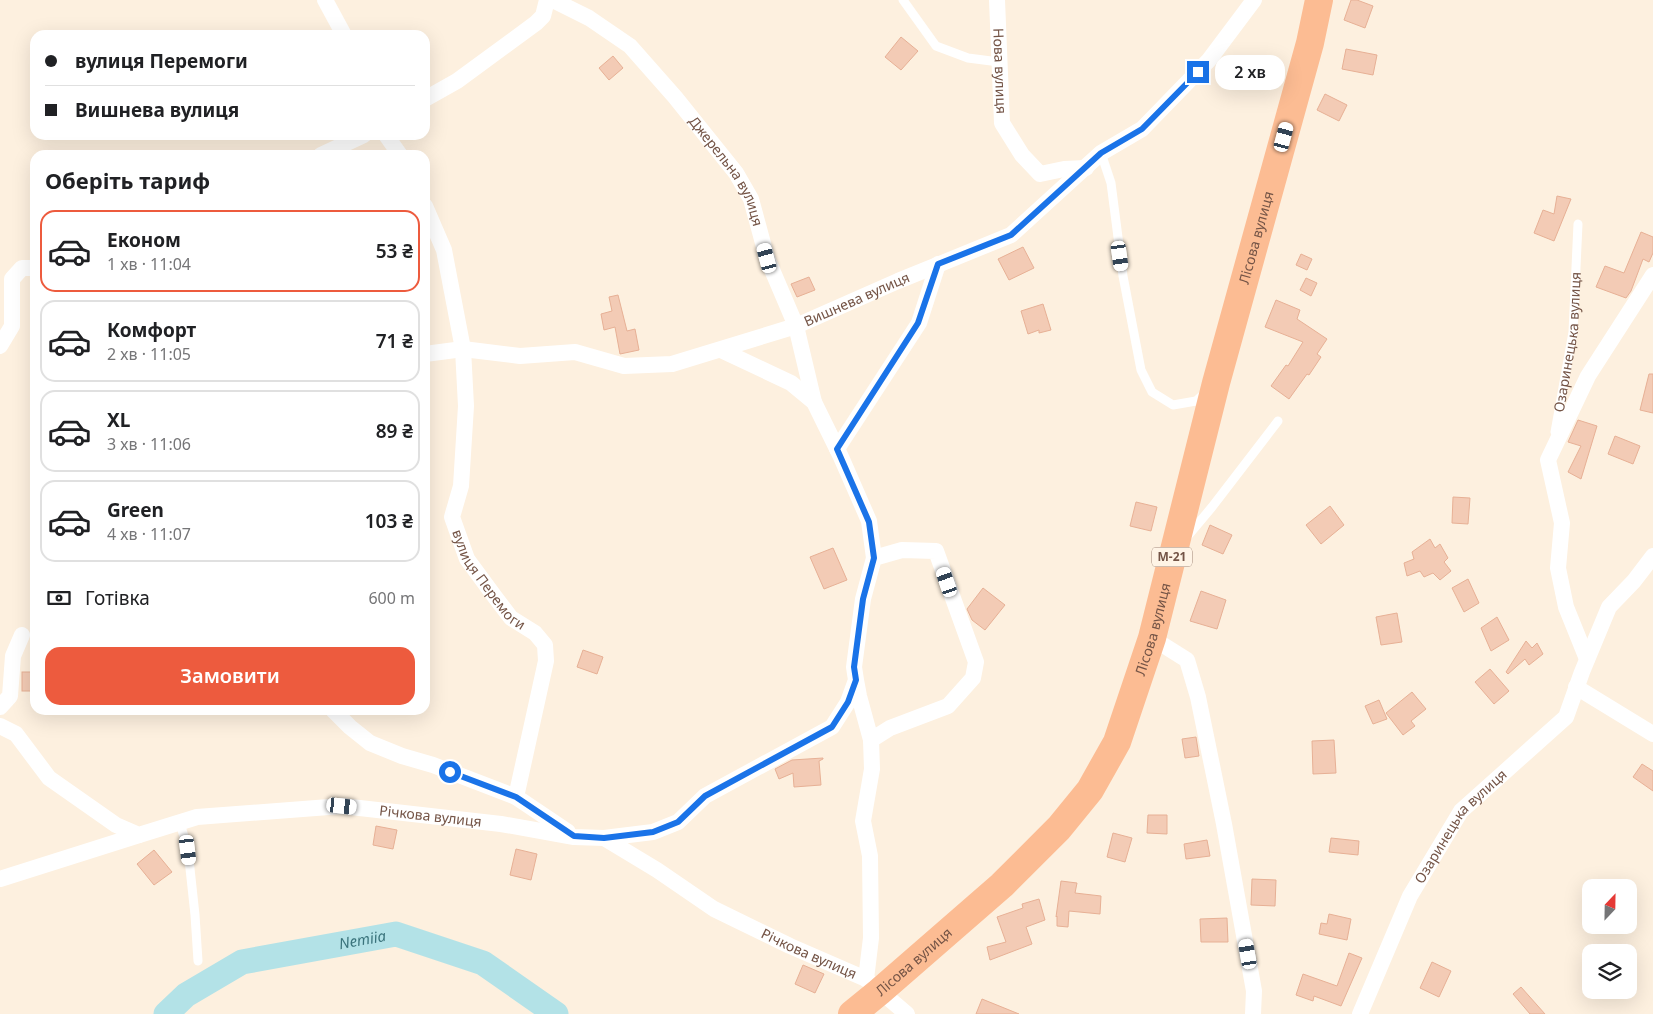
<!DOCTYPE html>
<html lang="uk">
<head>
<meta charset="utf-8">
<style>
  :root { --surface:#fff; --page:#f2f2f2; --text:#202124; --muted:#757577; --line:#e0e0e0; --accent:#ed5b3e }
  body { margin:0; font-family:"Noto Sans",sans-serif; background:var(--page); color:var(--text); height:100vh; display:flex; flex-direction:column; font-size:19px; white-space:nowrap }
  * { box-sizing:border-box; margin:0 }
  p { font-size:16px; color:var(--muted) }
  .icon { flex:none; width:28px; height:28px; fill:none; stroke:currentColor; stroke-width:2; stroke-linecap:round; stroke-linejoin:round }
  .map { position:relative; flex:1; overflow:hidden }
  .side { position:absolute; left:30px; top:150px; width:400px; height:565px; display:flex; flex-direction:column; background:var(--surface); border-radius:15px; box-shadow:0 5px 20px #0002 }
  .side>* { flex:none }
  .hud { position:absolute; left:30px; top:30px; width:400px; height:110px; border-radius:15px; box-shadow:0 5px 20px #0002; display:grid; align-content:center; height:110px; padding:0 15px; background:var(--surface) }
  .needle { width:32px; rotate:22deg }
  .fabs { position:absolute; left:1582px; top:879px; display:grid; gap:10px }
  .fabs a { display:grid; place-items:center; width:55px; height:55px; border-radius:10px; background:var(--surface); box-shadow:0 5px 20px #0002; font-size:25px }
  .end { position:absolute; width:22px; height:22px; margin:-11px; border:6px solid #1a73e8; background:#fff; box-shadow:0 0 0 2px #fff }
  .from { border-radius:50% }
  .bubble { position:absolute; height:35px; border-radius:15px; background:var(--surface); box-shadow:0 5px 20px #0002; font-size:16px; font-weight:600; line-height:35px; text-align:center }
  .car { position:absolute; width:15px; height:30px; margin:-15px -8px; border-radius:6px; box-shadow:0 0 4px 1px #0007; background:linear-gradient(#fff 24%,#345 0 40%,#fff 0 76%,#345 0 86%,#fff 0) }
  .hud b { display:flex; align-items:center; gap:18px; height:48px; font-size:19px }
  .hud b+b { border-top:1px solid var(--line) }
  .hud i { width:12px; height:12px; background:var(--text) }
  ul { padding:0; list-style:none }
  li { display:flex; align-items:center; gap:15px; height:82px; margin:0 10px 8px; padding:0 5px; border:2px solid var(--line); border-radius:15px }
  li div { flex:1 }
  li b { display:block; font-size:19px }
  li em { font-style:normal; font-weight:600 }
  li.on { border-color:var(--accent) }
  li>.icon { width:45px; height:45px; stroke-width:1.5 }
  h2 { padding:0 15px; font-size:22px; line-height:60px }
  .pay { display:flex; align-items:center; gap:12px; height:55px; padding:0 15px; font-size:19px }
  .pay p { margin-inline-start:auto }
  .button { display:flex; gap:10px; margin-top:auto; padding:10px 15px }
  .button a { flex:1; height:58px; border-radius:15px; background:var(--accent); color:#fff; font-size:20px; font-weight:600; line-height:58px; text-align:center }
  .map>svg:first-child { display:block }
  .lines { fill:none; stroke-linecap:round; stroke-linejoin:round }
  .river { stroke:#b3e2e7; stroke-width:25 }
  .building { fill:#f3cbb5; stroke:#e7b095 }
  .service { stroke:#fff; stroke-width:9 }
  .minor { stroke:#fff; stroke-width:16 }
  .trunk { stroke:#fcbc93; stroke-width:28 }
  .route { stroke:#1a73e8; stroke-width:6 }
  .labels { text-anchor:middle; stroke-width:4.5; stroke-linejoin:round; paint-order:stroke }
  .shield { fill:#fff4e6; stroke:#9e8476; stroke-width:1 }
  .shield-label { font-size:12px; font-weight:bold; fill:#745446 }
  .street-label { font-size:14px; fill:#745446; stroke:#fff4e6 }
  .water-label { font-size:15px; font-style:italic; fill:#3a737b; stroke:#fff4e6 }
</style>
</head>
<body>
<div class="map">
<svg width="1653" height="1014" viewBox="0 0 1653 1014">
  <rect width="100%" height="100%" fill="#fdf0df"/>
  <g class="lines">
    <!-- river -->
    <path class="river" id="s1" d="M 166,1014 L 186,995 L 242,962 L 396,934 L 483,963 L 556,1014"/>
  </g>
  <!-- building -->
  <g class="building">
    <path d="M 1351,0 L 1357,0 L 1373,6 L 1365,28 L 1344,20 Z"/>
    <path d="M 901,37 L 918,51 L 901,70 L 885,57 Z"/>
    <path d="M 1346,49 L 1377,55 L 1373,75 L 1342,69 Z"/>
    <path d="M 613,56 L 623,68 L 609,80 L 599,68 Z"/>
    <path d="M 1325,94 L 1347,105 L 1339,121 L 1317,110 Z"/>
    <path d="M 1557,196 L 1571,199 L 1554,241 L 1534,233 L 1543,210 L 1554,214 Z"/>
    <path d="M 1641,232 L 1653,237 L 1653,253 L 1649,262 L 1643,259 L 1631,291 L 1626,298 L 1596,287 L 1605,266 L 1624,273 Z"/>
    <path d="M 1023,247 L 1034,268 L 1009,280 L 998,259 Z"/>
    <path d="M 1301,254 L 1312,259 L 1307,270 L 1296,265 Z"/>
    <path d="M 809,277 L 815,290 L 797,297 L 791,284 Z"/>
    <path d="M 1306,278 L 1317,283 L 1311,296 L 1300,290 Z"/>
    <path d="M 618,295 L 627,331 L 635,329 L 639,350 L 620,354 L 615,327 L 604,330 L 601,314 L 612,311 L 609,297 Z"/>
    <path d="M 1276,300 L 1300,310 L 1297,319 L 1327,339 L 1317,354 L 1321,357 L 1309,375 L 1307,374 L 1289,399 L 1271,386 L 1286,365 L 1288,366 L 1303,342 L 1265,327 Z"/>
    <path d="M 1043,304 L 1051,330 L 1039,333 L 1039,330 L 1028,334 L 1021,311 Z"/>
    <path d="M 1649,374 L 1653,374 L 1653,413 L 1640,410 Z"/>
    <path d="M 1578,420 L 1597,426 L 1581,479 L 1568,472 L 1581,446 L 1568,442 Z"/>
    <path d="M 1615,436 L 1640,446 L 1633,464 L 1608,454 Z"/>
    <path d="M 1453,497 L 1470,498 L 1468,524 L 1452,523 Z"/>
    <path d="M 1136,502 L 1157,507 L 1151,531 L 1130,526 Z"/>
    <path d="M 1330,506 L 1344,525 L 1321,544 L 1306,525 Z"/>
    <path d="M 1210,525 L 1232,535 L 1223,554 L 1202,545 Z"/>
    <path d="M 1430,539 L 1435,548 L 1440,544 L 1448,558 L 1444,562 L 1451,571 L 1440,580 L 1433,573 L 1424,577 L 1420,571 L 1407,576 L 1404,563 L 1414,559 L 1412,552 Z"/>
    <path d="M 833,548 L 847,580 L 824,589 L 810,557 Z"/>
    <path d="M 1468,579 L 1479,603 L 1464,612 L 1452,588 Z"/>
    <path d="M 983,588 L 1005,605 L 985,630 L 972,620 L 967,609 Z"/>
    <path d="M 1201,591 L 1226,600 L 1217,629 L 1190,621 Z"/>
    <path d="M 1397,613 L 1402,642 L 1381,645 L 1376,617 Z"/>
    <path d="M 1497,617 L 1509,640 L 1491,651 L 1481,628 Z"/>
    <path d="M 1526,641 L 1532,648 L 1537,643 L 1543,654 L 1529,665 L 1525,659 L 1508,674 L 1506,672 Z"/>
    <path d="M 583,650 L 603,657 L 597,674 L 577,667 Z"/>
    <path d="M 1490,669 L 1509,691 L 1494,704 L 1475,682 Z"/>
    <rect x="22" y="672" width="13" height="19"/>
    <path d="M 1412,692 L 1426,709 L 1411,721 L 1415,726 L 1403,735 L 1386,713 Z"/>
    <path d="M 1379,700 L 1387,719 L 1373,724 L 1365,706 Z"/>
    <path d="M 1196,737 L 1199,756 L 1185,758 L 1182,739 Z"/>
    <path d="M 1334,740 L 1336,773 L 1313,774 L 1312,741 Z"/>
    <path d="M 823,758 L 823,759 L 819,761 L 821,785 L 794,787 L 793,773 L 779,779 L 775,769 L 792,760 Z"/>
    <path d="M 1642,764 L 1653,771 L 1653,791 L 1633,777 Z"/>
    <path d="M 1148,815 L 1167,815 L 1167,834 L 1147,833 Z"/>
    <path d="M 376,826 L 397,830 L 393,849 L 373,845 Z"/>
    <path d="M 1113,833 L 1132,838 L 1125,862 L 1107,857 Z"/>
    <path d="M 1331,838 L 1359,841 L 1358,855 L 1329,852 Z"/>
    <path d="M 1207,840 L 1210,856 L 1186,859 L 1184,844 Z"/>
    <path d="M 516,849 L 537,854 L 531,880 L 510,875 Z"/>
    <path d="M 154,850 L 172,872 L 154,885 L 137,864 Z"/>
    <path d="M 1252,879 L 1276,880 L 1275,906 L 1251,905 Z"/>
    <path d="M 1061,881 L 1077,883 L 1075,893 L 1101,896 L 1100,914 L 1069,911 L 1068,927 L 1057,926 L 1057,916 L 1056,917 Z"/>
    <path d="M 1039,899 L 1045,920 L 1026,927 L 1032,944 L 990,960 L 987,947 L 1006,942 L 997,917 L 1023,908 L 1022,904 Z"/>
    <path d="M 1329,914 L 1351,919 L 1347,940 L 1319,934 L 1321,923 L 1327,924 Z"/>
    <path d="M 1227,918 L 1228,942 L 1201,942 L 1200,919 Z"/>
    <path d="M 1349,953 L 1362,958 L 1341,1006 L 1314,996 L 1313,1001 L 1296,995 L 1303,974 L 1337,986 Z"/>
    <path d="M 1432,962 L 1451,971 L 1439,997 L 1420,988 Z"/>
    <path d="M 803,965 L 824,974 L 815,993 L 795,984 Z"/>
    <path d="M 1521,987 L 1545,1014 L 1530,1014 L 1513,994 Z"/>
    <path d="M 982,999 L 1019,1014 L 976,1014 Z"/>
  </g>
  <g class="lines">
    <!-- service -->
    <g class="service">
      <path d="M 903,0 L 936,46 L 968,58 L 999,62"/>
      <path d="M 1101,153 L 1111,183 L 1123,276 L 1141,370 L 1152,392 L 1173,405 L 1196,401 L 1207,391"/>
      <path id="s2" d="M 1555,432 L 1573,332 L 1578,224"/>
      <path d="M 1186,538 L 1212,507 L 1278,421"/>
      <path d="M 180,823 L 188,850 L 195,915 L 198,961"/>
    </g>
    <!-- minor -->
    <g class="minor">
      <path d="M 325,0 L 344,35"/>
      <path id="s3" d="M 553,0 L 589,18 L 630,46 L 675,97 L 736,173 L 751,199 L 767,258 L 796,326 L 814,402"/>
      <path id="s4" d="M 997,0 L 1002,123 L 1022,155 L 1040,174 L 1064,169 L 1086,168"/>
      <path d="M 425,99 L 457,81 L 536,23 L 543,16 L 547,0"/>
      <path d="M 386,135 L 400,155"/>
      <path d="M 321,155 L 364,135"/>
      <path id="s5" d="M 425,206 L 444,250 L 463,349 L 466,406 L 461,486 L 452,517 L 467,559 L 495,597 L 511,618 L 535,633 L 545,645 L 546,661 L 516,797"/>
      <path d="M 0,346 L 12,326 L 12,279 L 22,268 L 33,268 L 35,269"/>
      <path d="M 721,350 L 791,383 L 814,402 L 841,457 L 869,521 L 874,558"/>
      <path id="s6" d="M 425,354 L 463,349 L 520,356 L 575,352 L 624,366 L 672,364 L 796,326 L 898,281 L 1011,235 L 1101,153 L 1142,129 L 1209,60 L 1254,0"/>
      <path d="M 837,449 L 919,323 L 938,264"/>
      <path d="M 1152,638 L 1187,660 L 1198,697 L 1224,824 L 1254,991 L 1253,1014"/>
      <path d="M 1587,659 L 1566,607 L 1558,568 L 1562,523 L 1548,460 L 1588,376 L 1653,275"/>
      <path d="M 1576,687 L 1653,734"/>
      <path d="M 0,707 L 10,696 L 13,656 L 22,635"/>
      <path d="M 333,710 L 350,727 L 370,743 L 402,756 L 433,765 L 516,797 L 568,832"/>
      <path id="s7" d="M 0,726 L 16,734 L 49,778 L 116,825 L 139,835 L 197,817 L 342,806 L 501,824 L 574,837 L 604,838 L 653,832 L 678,822 L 705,796 L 832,727 L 848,702 L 856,680 L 854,667 L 863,599 L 874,558 L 902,550 L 936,551 L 976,662 L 973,678 L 948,706 L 890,728 L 871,740 L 859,696 L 856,680"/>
      <path id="s8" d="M 604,838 L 657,870 L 714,909 L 790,946 L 866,979 L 907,1014"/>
      <path d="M 0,879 L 139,835"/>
      <path d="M 866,979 L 871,938 L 870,856 L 863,821 L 872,769 L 871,740"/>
      <path id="s9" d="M 1360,1014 L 1410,896 L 1461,811 L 1566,717 L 1582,672 L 1609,607 L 1634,581 L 1653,556"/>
    </g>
    <!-- trunk -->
    <path class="trunk" id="s10" d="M 852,1014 L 879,992 L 1002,885 L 1059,828 L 1090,790 L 1117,742 L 1152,638 L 1216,383 L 1310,43 L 1319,0"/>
  </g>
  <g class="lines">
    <!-- route -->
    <path class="route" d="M 450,772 L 516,797 L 574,836 L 604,838 L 653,832 L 678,822 L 705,796 L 832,727 L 848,702 L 856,680 L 854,667 L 863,599 L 874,558 L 869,522 L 837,449 L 918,323 L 938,264 L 1011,235 L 1101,153 L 1142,129 L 1198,72"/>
  </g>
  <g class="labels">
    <!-- shield labels -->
    <rect class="shield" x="1152" y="547.5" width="40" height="19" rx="4"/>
    <g class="shield-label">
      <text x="1172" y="561">М-21</text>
    </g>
    <!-- street labels -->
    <g class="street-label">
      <text dy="5" stroke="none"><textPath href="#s4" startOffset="71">Нова вулиця</textPath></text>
      <text dy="5" stroke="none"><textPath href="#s3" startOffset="249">Джерельна вулиця</textPath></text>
      <text dy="5" stroke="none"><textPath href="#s10" startOffset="906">Лісова вулиця</textPath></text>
      <text dy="5" stroke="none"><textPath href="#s6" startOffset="446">Вишнева вулиця</textPath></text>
      <text dy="5" stroke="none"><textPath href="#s2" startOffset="91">Озаринецька вулиця</textPath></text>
      <text dy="5" stroke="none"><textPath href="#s5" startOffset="392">вулиця Перемоги</textPath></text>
      <text dy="5" stroke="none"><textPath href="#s10" startOffset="501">Лісова вулиця</textPath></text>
      <text dy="5" stroke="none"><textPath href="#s7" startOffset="475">Річкова вулиця</textPath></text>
      <text dy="5" stroke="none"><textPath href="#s9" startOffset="215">Озаринецька вулиця</textPath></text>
      <text dy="5" stroke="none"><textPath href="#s8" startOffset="236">Річкова вулиця</textPath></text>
      <text dy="5" stroke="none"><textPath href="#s10" startOffset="81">Лісова вулиця</textPath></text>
    </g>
    <!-- water labels -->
    <g class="water-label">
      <text dy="5" stroke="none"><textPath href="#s1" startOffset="215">Nemiia</textPath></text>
    </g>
  </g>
</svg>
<div class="fabs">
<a><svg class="needle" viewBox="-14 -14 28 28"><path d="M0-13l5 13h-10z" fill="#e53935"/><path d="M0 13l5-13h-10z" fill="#757577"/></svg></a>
<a><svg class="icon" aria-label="layers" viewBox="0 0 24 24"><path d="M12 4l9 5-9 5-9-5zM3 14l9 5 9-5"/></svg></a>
</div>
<i class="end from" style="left:450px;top:772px"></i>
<i class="end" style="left:1198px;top:72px"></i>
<div class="bubble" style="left:1215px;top:55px;width:70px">2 хв</div>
<i class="car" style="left:1284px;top:137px;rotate:15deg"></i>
<i class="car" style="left:1120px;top:256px;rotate:172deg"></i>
<i class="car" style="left:767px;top:258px;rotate:345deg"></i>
<i class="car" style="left:947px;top:582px;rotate:341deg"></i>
<i class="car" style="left:342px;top:806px;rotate:96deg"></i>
<i class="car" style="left:188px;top:850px;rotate:173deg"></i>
<i class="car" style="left:1248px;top:954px;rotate:350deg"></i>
<div class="hud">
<b><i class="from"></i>вулиця Перемоги</b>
<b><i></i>Вишнева вулиця</b>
</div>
<section class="side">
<h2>Оберіть тариф</h2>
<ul>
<li class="on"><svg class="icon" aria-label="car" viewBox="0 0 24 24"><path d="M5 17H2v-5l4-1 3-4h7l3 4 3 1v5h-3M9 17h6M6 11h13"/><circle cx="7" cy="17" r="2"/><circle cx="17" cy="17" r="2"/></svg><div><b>Економ</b><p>1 хв · 11:04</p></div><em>53 ₴</em></li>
<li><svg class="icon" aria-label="car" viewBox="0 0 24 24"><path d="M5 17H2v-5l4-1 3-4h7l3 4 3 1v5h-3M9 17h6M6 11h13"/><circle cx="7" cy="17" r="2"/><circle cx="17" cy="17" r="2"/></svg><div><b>Комфорт</b><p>2 хв · 11:05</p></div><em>71 ₴</em></li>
<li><svg class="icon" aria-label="car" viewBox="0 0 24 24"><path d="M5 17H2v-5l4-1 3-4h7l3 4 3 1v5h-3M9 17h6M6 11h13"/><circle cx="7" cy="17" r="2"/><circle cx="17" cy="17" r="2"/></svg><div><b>XL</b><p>3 хв · 11:06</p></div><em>89 ₴</em></li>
<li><svg class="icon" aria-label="car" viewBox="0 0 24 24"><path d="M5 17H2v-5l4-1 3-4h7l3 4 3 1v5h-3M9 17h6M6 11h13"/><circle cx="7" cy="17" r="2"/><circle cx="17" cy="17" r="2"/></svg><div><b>Green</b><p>4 хв · 11:07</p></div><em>103 ₴</em></li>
</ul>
<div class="pay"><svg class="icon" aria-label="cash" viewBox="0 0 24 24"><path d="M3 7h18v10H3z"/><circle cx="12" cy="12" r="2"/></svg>Готівка<p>600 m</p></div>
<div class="button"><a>Замовити</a></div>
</section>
</div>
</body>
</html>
